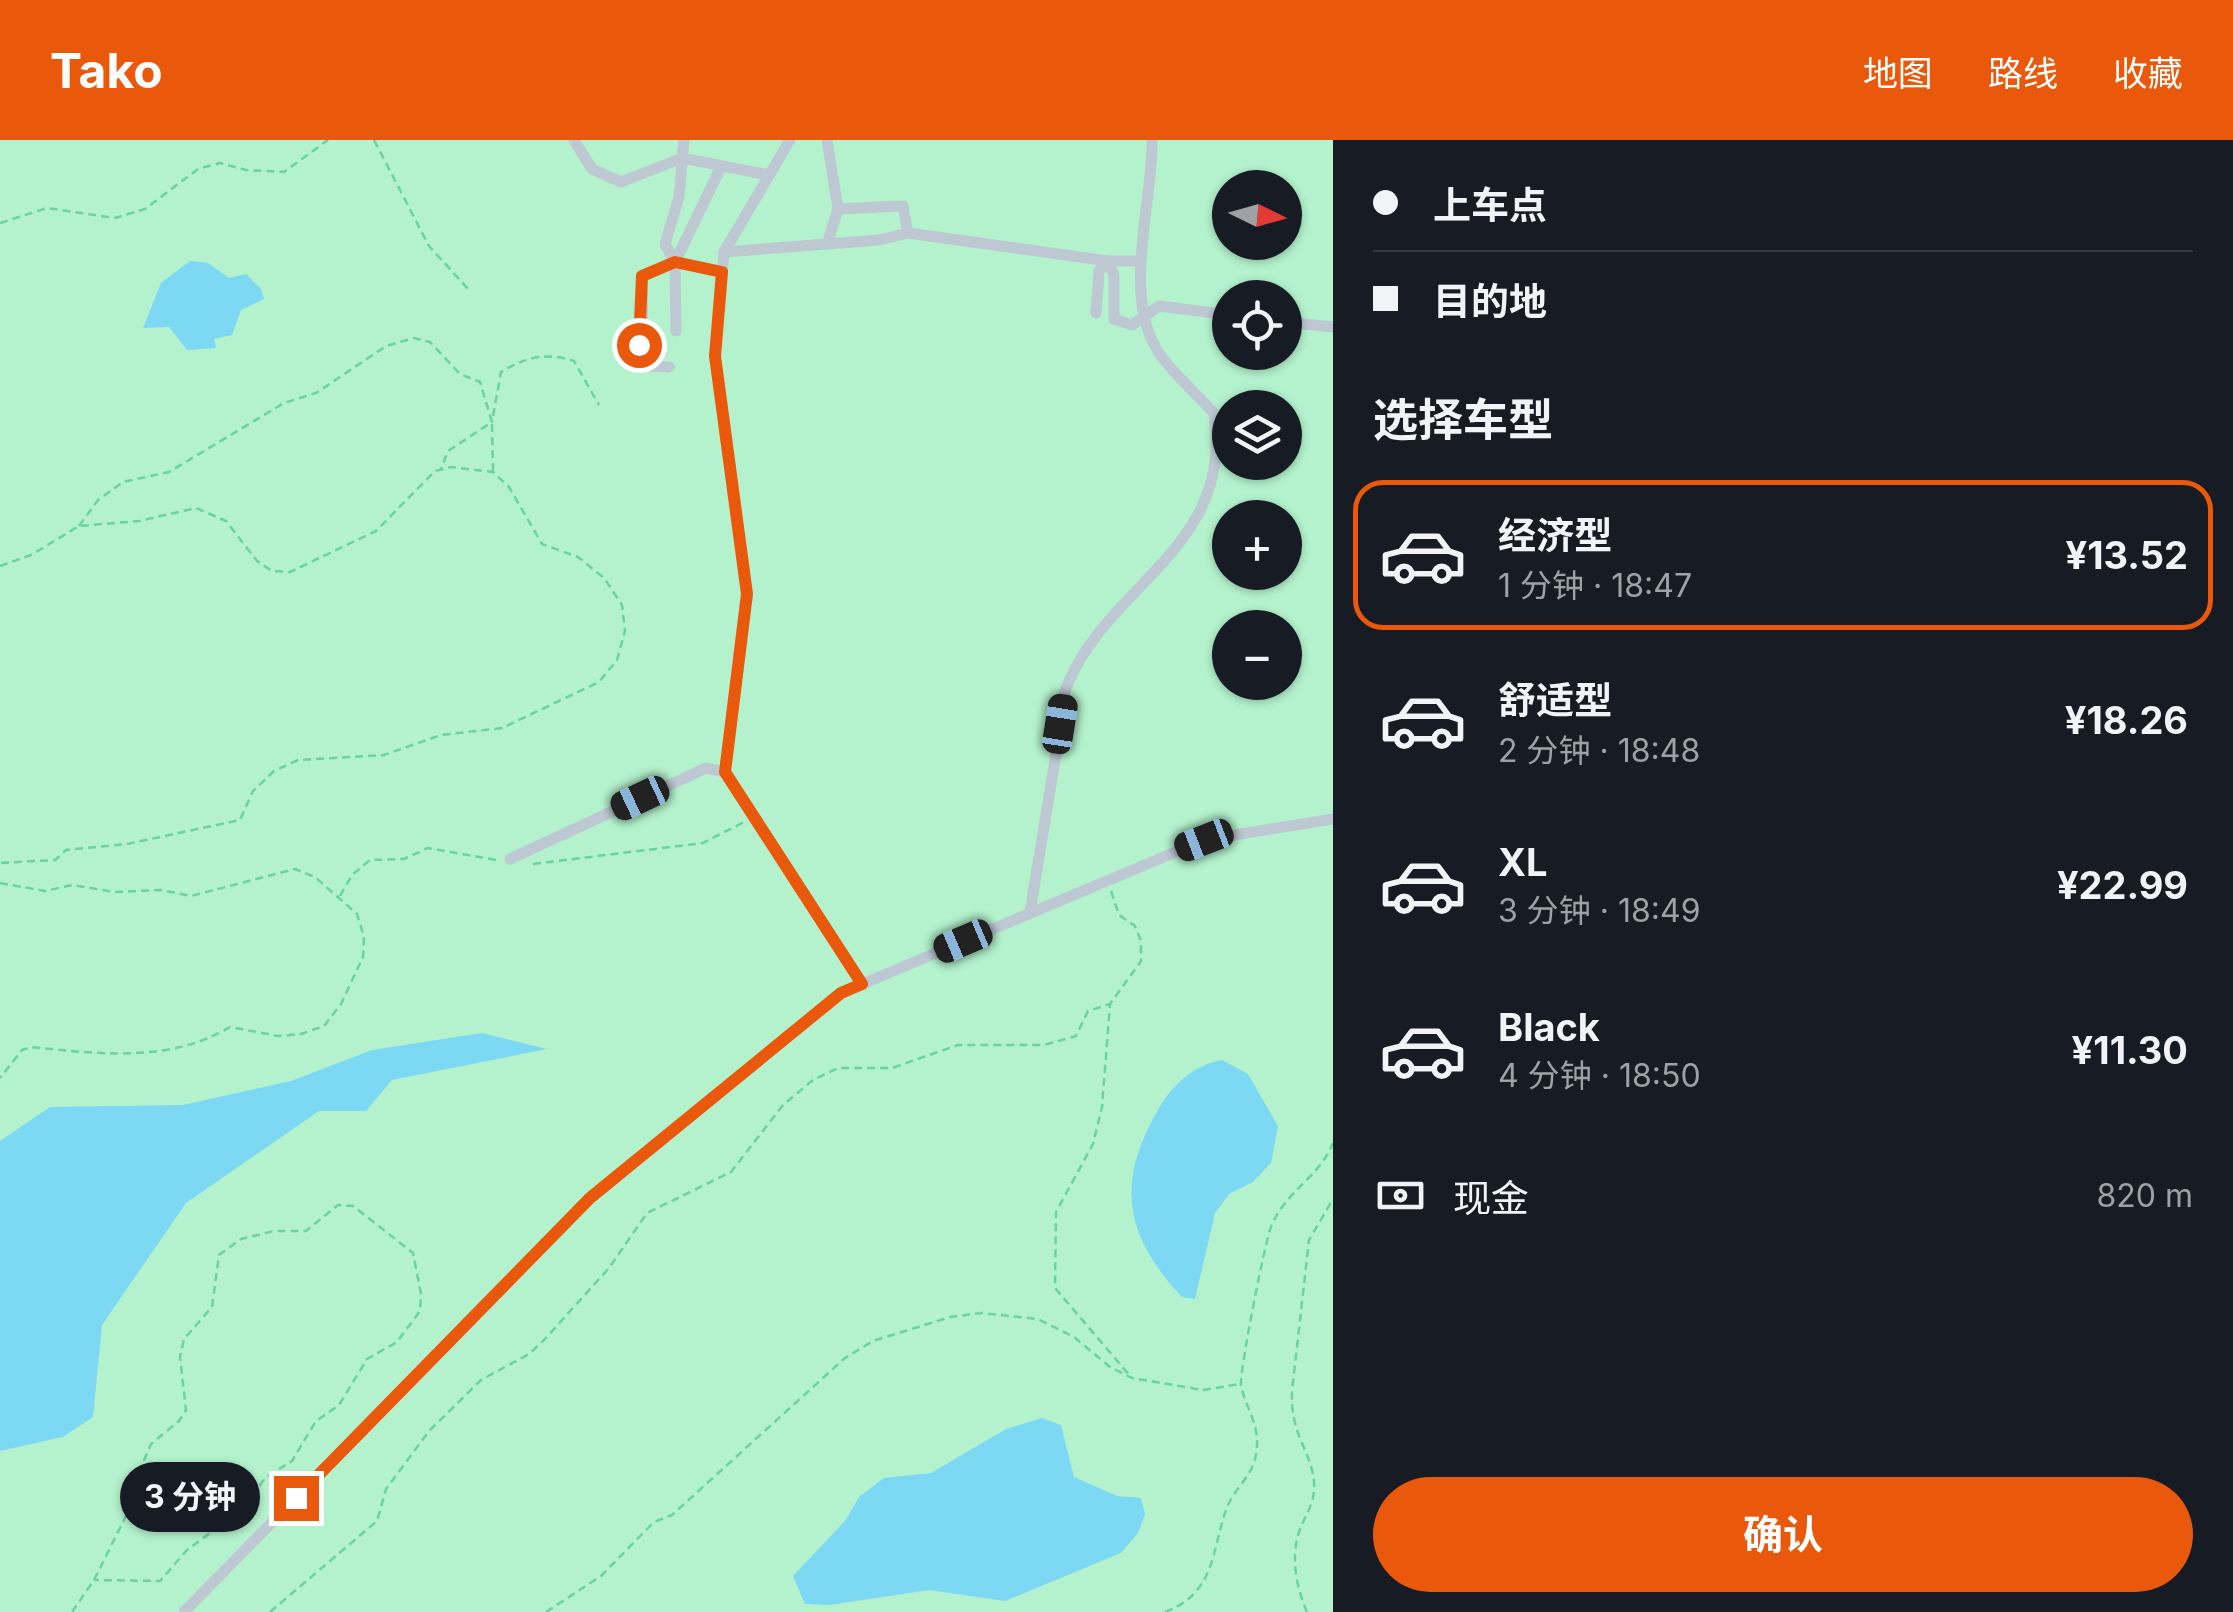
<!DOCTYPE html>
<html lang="zh">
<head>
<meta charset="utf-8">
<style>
  :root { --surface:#171b24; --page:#20242c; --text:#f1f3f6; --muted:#9ea1a6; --line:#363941; --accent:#ea580c }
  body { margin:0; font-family:Inter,"Noto Sans SC",sans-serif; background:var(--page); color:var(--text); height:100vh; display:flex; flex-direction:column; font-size:38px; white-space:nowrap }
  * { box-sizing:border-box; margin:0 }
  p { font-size:32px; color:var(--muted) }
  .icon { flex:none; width:55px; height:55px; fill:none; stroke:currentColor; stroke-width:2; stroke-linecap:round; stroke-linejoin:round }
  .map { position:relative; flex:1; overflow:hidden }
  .sheet { display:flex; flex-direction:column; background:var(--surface); width:900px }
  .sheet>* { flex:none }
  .hud { display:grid; align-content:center; height:220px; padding:0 40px; background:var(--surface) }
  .needle { width:65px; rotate:95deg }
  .buttons { position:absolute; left:1212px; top:30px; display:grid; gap:20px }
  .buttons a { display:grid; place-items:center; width:90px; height:90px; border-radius:50%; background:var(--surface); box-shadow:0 2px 8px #0004; font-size:50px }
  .end { position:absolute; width:45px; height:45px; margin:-22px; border:12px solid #ea580c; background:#fff; box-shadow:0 0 0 5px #fff }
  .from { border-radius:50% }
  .bubble { position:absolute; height:70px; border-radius:35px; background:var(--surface); box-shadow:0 2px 8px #0004; font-size:32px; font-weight:700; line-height:70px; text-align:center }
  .car { position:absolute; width:30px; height:60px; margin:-30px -15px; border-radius:12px; box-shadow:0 0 8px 2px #0007; background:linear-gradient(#222 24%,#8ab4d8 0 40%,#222 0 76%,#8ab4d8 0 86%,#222 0) }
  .hud b { display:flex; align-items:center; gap:35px; height:95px; font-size:38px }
  .hud b+b { border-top:2px solid var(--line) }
  .hud i { width:25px; height:25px; background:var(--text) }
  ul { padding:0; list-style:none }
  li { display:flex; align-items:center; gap:30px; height:150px; margin:0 20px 15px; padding:0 20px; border:5px solid transparent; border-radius:30px }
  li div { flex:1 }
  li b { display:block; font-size:38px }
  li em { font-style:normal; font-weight:700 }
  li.current { border-color:var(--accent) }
  li>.icon { width:90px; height:90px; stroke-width:1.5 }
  h2 { padding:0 40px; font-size:45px; line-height:120px }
  .pay { display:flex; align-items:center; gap:25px; height:110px; padding:0 40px; font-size:38px }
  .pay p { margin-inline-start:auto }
  .primary-button { display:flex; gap:20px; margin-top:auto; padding:20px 40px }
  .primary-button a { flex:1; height:115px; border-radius:60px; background:var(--accent); color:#fff; font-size:40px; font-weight:700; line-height:115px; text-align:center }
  header { display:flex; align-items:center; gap:60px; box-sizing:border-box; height:140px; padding:0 50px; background:var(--accent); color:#fff }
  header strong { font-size:48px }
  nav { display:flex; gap:55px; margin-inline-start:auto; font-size:35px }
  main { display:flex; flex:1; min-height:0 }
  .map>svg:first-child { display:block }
  .green { fill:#b4f2cd; fill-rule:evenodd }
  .water { fill:#7dd8f3 }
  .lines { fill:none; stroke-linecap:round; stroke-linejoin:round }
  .path { stroke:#69d3a1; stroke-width:2.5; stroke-dasharray:8 5; stroke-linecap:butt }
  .minor { stroke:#bdc8d3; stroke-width:11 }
  .route { stroke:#ea580c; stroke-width:12 }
</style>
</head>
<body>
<header>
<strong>Tako</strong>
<nav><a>地图</a><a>路线</a><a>收藏</a></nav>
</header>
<main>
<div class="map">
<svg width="1333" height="1472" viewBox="0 0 1333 1472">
  <rect width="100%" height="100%" fill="#efebeb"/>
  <!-- green -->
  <path class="green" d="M 0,0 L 1333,0 L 1333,1472 L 0,1472 ZM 1230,48 L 1285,48 L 1285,102 L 1230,102 ZM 1230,158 L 1285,158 L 1285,212 L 1230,212 ZM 1230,268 L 1285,268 L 1285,322 L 1230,322 ZM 1230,378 L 1285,378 L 1285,432 L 1230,432 ZM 1230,488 L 1285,488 L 1285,542 L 1230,542 Z"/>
  <!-- water -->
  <g class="water">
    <path d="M 190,121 L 208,123 L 229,138 L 246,134 L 261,149 L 264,159 L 241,170 L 232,195 L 214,199 L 216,208 L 187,210 L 169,187 L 143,188 L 161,143 Z"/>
    <path d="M 482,893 L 547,909 L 392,940 L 366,971 L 319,971 L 186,1063 L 102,1185 L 93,1277 L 63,1297 L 0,1311 L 0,1001 L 50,967 L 183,965 L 291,941 L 372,910 Z"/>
    <path d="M 1222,920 L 1248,934 L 1278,986 L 1271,1023 L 1253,1042 L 1229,1054 L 1215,1073 L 1195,1159 L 1182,1157 C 1125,1096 1115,1044 1158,970 C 1172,945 1194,925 1222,920 Z"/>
    <path d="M 1042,1278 L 1061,1285 L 1074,1337 L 1117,1356 L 1141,1358 L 1145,1374 L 1138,1393 L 1121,1413 L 1005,1461 L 929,1450 L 830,1465 L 805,1464 L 793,1436 L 845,1381 L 859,1357 L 884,1338 L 931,1333 L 1006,1289 Z"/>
  </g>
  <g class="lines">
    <!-- path -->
    <g class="path">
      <path d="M 374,0 L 429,106 L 469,150"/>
      <path d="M 0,83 L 47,68 L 115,78 L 145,69 L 198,29 L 220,23 L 246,30 L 284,32 L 328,0"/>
      <path d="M 493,276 L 501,232 C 525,217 547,212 574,221 L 599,265"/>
      <path d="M 492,284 L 493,331"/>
      <path d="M 79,386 L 98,360 L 123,342 L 169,332 L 284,263 L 316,253 L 386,206 L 414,198 L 430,202 L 460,234 L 480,242 L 492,282 L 448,311 L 441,329"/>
      <path d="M 0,426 L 31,415 L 79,386 L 139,381 L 196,368 L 226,381 L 257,421 L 272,431 L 290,432 L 376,391 L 435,331 L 451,327 L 493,332 L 509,347 L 542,404 L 578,417 L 604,438 L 622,465 L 625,491 L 617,520 L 599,542 L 502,588 L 441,595 L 384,615 L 298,620 L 274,631 L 253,651 L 240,680 L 127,704 L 66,710 L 55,720 L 0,723"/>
      <path d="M 533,724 L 703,703 L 744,682"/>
      <path d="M 0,743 L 45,751 L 72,745 L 115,752 L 161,750 L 191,756 L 295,729 L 315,737 L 357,774 L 364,797 L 363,817 L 341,864 L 324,886 L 301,894 L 278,896 L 230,887 C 170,923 98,914 31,907 L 22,910 L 0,938"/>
      <path d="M 1111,751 L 1119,775 L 1135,786 L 1141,801 L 1141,821 L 1110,864 L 1102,967 L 1093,1004 L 1056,1072 L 1055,1148 L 1131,1237"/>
      <path d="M 340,756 L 352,735 L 370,720 L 404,719 L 428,708 L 496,720"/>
      <path d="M 72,1472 L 94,1440 L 133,1362 L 136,1339 L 151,1304 L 179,1281 L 186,1270 L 180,1217 L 184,1199 L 212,1167 L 219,1115 L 241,1099 L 274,1091 L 306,1091 L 338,1065 L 353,1066 L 413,1113 L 421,1154 L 420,1171 L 397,1202 L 367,1219 L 339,1265 L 316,1281 L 292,1321 L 265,1338 L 243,1369 L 187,1410 L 160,1441 L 94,1440"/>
      <path d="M 270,1472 L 377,1381 L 386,1349 L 429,1291 L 481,1240 L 529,1214 L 545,1199 L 609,1128 L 647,1073 L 731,1032 L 783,965 L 813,940 L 838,928 L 892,928 L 958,905 L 1044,905 L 1076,896 L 1088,871 L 1110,864"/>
      <path d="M 546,1472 L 601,1436 L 654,1382 L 672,1375 L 845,1218 L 873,1201 L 950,1177 L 982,1173 L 1038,1179 L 1074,1197 L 1110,1227 L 1132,1238 L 1203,1250 L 1240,1244"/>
      <path d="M 1165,1472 C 1218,1452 1211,1407 1228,1365 C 1235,1349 1251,1336 1255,1319 C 1263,1287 1246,1271 1241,1245 C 1239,1234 1265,1101 1271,1087 C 1285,1051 1319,1038 1333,1003"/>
      <path d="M 1307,1472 C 1297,1449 1291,1420 1298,1395 C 1304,1376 1316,1363 1314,1342 C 1311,1310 1290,1295 1292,1251 L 1309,1100 L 1333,1059"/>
    </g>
    <!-- minor -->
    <g class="minor">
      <path d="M 574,0 L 592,29 L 621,42 L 682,18 L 769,35"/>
      <path d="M 684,0 L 679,57 L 665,104 L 675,122 L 722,132"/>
      <path d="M 790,0 L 724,112 L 715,217 L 747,453 L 725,632 L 862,844"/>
      <path d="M 827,0 L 838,69 L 828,101"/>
      <path d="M 838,69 L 903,66 L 908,93"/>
      <path d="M 724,112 L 879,100 L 908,93 L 1108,121 L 1140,121"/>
      <path d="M 1096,173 L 1099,131 L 1108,121 L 1114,135 L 1114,179 L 1132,185 L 1159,166 L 1230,175"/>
      <path d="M 1285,182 L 1333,187"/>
      <path d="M 676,191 L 675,122 L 721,27"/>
      <path d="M 669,227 L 650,226 L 643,218 L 642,136 L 675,122"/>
      <path d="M 510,719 L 706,628 L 725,632"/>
      <path d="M 1030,772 C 1039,719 1047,667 1056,614 C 1059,592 1059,565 1067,546 C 1108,443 1235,408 1214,273 C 1197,255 1176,236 1161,216 C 1120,159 1153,65 1152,0"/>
      <path d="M 184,1472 L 590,1058 L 841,853 L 1204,700 L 1333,679"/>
    </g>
  </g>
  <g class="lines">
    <!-- route -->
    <path class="route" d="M 296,1358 L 590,1058 L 841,853 L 862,844 L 725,632 L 747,454 L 715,216 L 722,132 L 675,122 L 642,136 L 639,205"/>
  </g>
</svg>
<div class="buttons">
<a><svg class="needle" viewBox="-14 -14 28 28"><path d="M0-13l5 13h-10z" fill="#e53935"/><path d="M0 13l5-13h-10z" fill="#9ea1a6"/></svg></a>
<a><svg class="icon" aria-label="locate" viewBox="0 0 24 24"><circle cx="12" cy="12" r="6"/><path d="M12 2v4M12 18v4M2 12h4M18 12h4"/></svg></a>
<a><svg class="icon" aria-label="layers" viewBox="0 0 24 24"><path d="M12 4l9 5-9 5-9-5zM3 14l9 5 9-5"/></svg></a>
<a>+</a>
<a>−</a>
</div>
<i class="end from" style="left:639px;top:205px"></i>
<i class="end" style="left:296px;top:1358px"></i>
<div class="bubble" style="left:120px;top:1322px;width:140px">3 分钟</div>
<i class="car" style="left:1060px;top:584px;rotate:9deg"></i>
<i class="car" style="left:640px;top:658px;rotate:245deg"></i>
<i class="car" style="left:1204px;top:700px;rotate:249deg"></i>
<i class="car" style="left:963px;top:801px;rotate:247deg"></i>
</div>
<section class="sheet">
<div class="hud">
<b><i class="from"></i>上车点</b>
<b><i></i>目的地</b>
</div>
<h2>选择车型</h2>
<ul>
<li class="current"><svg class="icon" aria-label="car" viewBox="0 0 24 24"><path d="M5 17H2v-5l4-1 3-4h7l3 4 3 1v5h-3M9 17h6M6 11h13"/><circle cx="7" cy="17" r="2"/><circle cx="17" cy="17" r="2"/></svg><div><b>经济型</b><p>1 分钟 · 18:47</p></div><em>¥13.52</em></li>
<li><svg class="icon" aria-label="car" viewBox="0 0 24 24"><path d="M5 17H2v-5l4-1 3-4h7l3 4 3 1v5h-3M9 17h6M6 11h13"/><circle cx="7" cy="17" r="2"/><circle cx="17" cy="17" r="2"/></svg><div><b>舒适型</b><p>2 分钟 · 18:48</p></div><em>¥18.26</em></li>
<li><svg class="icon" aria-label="car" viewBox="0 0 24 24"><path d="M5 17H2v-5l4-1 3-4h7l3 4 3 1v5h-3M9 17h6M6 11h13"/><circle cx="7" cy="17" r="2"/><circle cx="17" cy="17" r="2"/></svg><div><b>XL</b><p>3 分钟 · 18:49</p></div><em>¥22.99</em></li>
<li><svg class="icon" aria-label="car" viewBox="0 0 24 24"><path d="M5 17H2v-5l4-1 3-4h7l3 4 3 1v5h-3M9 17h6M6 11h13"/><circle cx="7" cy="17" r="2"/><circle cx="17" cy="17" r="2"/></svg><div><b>Black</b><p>4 分钟 · 18:50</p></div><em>¥11.30</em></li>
</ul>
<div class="pay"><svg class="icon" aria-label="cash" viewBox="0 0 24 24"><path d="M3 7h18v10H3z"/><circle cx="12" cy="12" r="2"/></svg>现金<p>820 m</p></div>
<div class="primary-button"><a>确认</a></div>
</section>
</main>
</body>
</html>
